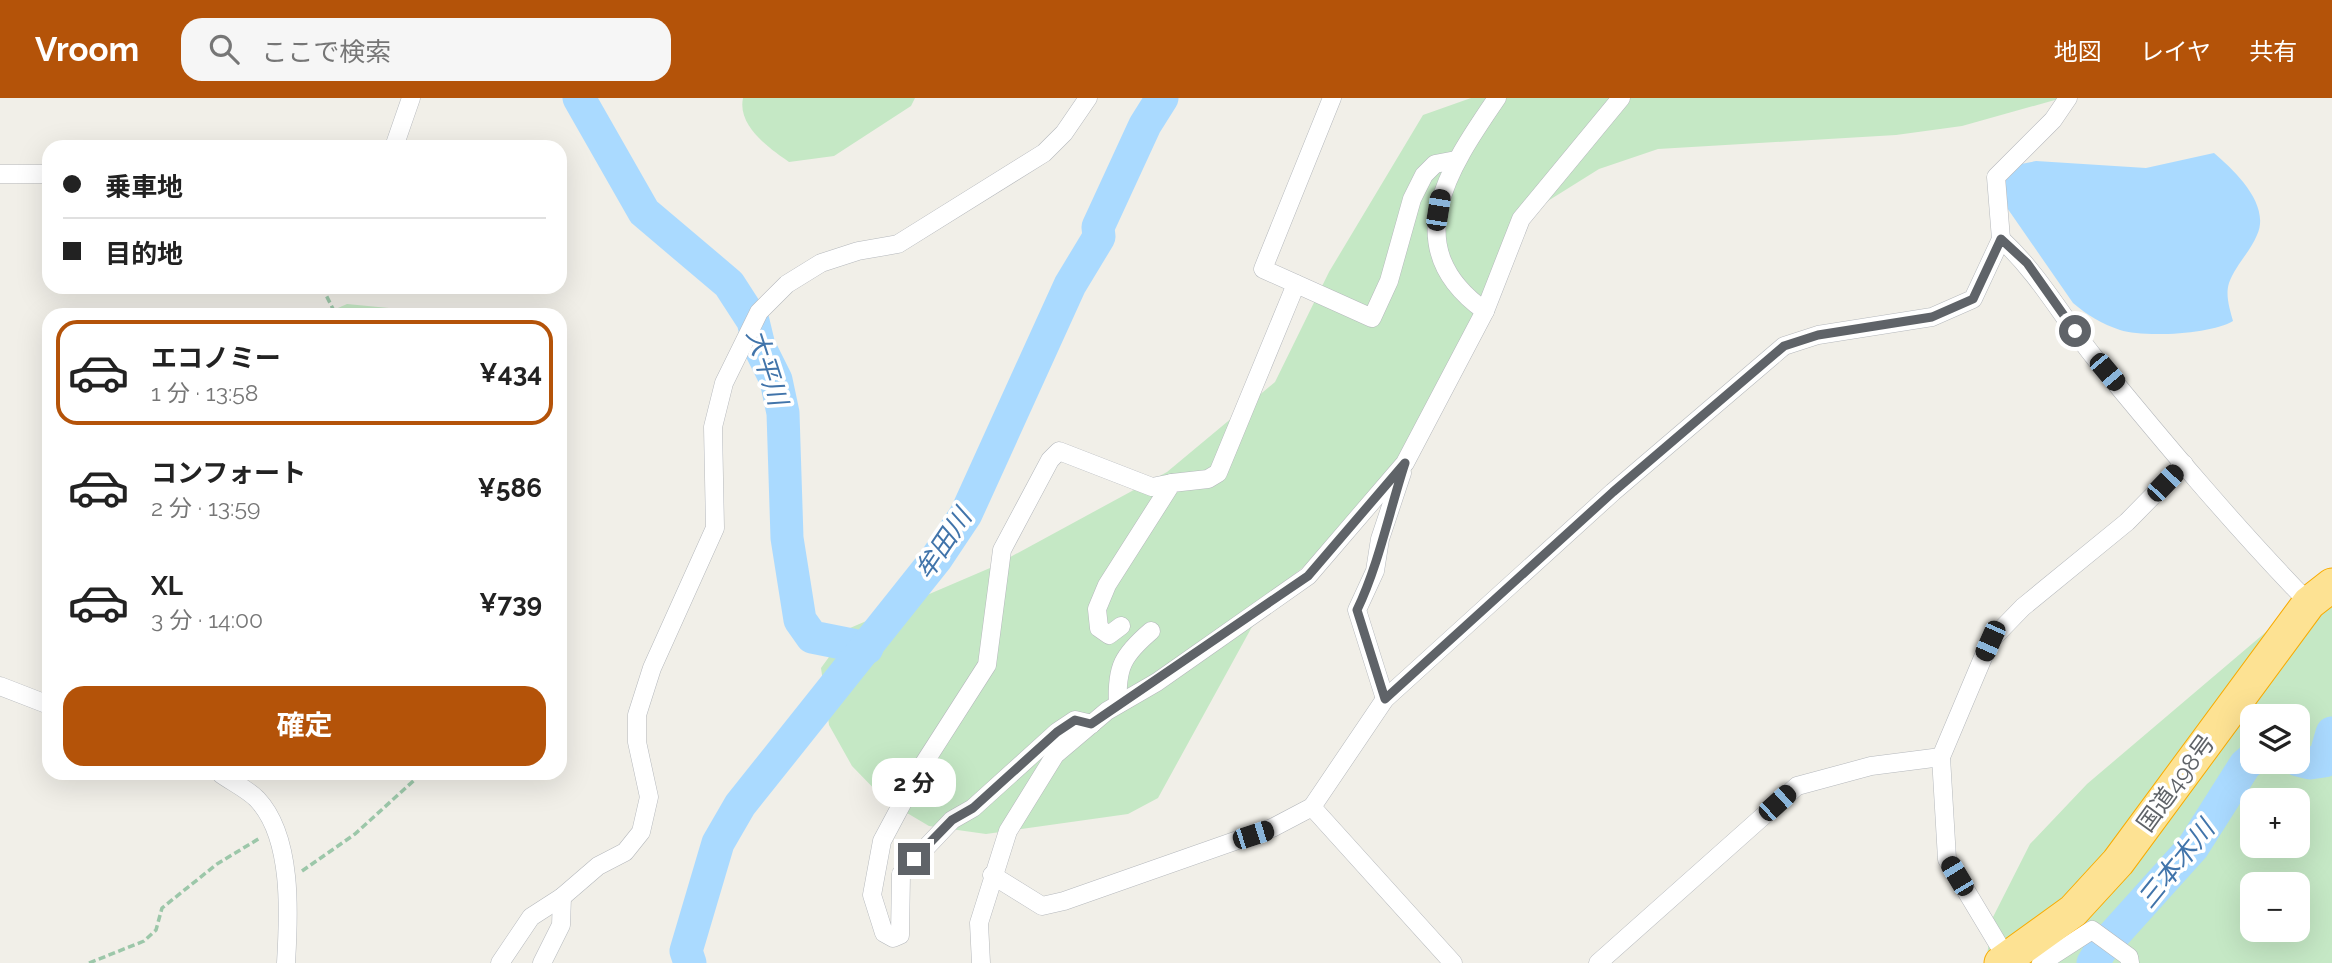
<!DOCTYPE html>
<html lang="ja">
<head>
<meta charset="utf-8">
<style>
  :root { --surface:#fff; --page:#f6f6f6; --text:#222; --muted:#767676; --line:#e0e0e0; --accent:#b45309 }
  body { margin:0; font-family:Raleway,"Noto Sans JP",sans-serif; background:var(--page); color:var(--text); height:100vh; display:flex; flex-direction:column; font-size:26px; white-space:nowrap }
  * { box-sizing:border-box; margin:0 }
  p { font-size:23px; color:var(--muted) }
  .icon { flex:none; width:38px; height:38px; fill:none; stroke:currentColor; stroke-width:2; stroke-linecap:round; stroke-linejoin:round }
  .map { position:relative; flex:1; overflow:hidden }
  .side { position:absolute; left:42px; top:210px; width:525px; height:472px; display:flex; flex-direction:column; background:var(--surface); border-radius:21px; box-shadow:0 7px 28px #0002 }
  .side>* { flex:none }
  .top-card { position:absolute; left:42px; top:42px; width:525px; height:154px; border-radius:21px; box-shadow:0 7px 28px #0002; display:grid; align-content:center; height:154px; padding:0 21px; background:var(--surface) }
  .tools { position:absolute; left:2240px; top:606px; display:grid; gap:14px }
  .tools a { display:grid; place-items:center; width:70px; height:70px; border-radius:14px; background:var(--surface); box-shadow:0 7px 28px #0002; font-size:35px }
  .end { position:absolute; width:32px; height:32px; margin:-16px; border:9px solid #5f6368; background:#fff; box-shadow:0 0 0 4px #fff }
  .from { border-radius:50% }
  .bubble { position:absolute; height:49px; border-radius:21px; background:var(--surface); box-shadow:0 7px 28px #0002; font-size:23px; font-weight:700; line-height:49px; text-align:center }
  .car { position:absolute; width:21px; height:42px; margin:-21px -10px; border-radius:9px; box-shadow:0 0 5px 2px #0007; background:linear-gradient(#222 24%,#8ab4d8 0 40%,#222 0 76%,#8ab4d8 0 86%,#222 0) }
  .top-card b { display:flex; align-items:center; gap:24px; height:66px; font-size:26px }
  .top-card b+b { border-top:2px solid var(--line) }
  .top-card i { width:18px; height:18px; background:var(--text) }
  ul { padding:12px 0 0; list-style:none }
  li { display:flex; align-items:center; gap:21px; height:105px; margin:0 14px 10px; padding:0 7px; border:4px solid transparent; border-radius:21px }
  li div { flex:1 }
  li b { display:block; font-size:26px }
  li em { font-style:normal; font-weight:700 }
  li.selected { border-color:var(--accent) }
  li>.icon { width:63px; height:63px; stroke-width:1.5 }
  .cta { display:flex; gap:14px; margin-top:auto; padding:14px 21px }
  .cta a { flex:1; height:80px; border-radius:21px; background:var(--accent); color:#fff; font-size:28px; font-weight:700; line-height:80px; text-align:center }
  header { display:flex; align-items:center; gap:42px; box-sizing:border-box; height:98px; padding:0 35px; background:var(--accent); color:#fff }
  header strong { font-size:33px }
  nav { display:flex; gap:38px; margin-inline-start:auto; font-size:24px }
  .search { width:490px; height:63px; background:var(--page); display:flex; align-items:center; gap:18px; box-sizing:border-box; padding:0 24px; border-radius:21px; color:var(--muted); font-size:26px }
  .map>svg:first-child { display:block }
  .green { fill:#c5e8c5; fill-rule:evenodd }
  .water { fill:#aadaff }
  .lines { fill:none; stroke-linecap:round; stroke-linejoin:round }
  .river { stroke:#aadaff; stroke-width:33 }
  .street-casing { stroke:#b5b8bc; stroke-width:19 }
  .highway-casing { stroke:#f9ab00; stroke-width:35 }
  .path { stroke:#9cc7a9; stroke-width:3.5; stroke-dasharray:7 3.5; stroke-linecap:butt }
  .street { stroke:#fff; stroke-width:18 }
  .highway { stroke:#fde293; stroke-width:33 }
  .route { stroke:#5f6368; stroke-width:9 }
  .labels { text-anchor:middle; stroke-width:7; stroke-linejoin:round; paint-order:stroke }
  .street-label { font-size:24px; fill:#5f6368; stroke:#fff }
  .water-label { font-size:26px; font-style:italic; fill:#4174aa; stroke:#fff }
</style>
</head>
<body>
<header>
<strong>Vroom</strong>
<div class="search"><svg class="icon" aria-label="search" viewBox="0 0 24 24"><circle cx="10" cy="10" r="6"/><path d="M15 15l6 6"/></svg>ここで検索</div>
<nav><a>地図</a><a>レイヤ</a><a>共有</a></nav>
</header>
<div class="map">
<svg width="2332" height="865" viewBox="0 0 2332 865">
  <rect width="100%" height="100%" fill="#f1efe8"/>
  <!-- green -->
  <g class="green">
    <path d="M 743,0 L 915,0 L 911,8 L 834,58 L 789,64 C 770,51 737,28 743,0 Z"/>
    <path d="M 1471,0 L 2062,0 L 1962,28 L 1896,37 L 1658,51 L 1599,71 L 1543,106 L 1500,152 L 1447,300 L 1426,345 L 1331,447 L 1287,482 L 1259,516 L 1158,700 L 1128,716 L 986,736 L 929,728 L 885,702 L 852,668 L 829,627 L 821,570 L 850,530 L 990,470 L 1167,374 L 1275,284 L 1329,174 L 1423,17 Z"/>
    <path d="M 347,206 L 420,213 L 427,217 L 322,217 Z"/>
    <path d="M 2332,478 L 2332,865 L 1986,865 L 1992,821 L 2030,746 L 2087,686 ZM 2252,618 L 2298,618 L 2298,663 L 2252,663 ZM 2252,702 L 2298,702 L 2298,747 L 2252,747 ZM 2252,786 L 2298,786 L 2298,831 L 2252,831 Z"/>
  </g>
  <!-- water -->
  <path class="water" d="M 2214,55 C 2235,73 2271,107 2257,137 C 2250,154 2235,168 2229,185 C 2225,197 2230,212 2233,223 C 2213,236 2144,240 2120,232 C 2102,226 2087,217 2073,205 L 2003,104 L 2000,87 L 2016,67 L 2036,63 L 2146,70 Z"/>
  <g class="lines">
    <!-- river -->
    <g class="river">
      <path d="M 579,0 L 644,114 L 729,186 L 753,223 L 759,248 L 776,282 L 783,315 L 787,440 L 800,522 L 812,539 L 867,550"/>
      <path d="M 2298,662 L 2310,665 L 2324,663 L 2332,635"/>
      <path d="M 690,865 L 686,853 L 718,745 L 740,707 L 936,461 L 966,416 L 1070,187 L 1099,139 L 1098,129 L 1145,27 L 1162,0"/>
      <path d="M 2093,865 L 2102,850 L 2193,749 L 2245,667 L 2252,661"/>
    </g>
    <defs>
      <g id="street">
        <path d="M 1332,0 L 1263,171 L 1372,220 L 1389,183 L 1412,101 L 1424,77 L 1435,66 L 1456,62"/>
        <path d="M 394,49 L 411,0"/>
        <path d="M 0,76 L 49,76"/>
        <path d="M 2001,141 C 2039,176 2062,219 2094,259 C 2163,343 2233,427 2309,505"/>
        <path d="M 1485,213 C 1395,149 1449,70 1497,0"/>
        <path d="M 1121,528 L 1109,537 L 1099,530 L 1097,511 L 1107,487 L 1172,385 L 1208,381 L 1218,375 L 1296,186"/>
        <path d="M 0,588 L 49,607"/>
        <path d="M 1385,601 L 1357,512 L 1375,473 L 1380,441 L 1402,375"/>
        <path d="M 1118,606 C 1116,569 1123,557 1151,533"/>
        <path d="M 1092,626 L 1075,622 L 1057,634 L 973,710 L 952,722 L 901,776 L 900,837 L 893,840 L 884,835 L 872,797 L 882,743 L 921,670 L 987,567 L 1002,452 L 1050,362 L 1059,353 L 1152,389 L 1172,385"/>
        <path d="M 221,676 C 232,684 247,691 257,701 C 293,739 289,816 286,865"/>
        <path d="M 1312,709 L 1453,865"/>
        <path d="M 992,777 L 1042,808 L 1064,803 L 1272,730 L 1312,709 L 1385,601 L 1613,394 L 1784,248 L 1818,237 L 1932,219 L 1973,201 L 2001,141 L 1996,79 L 2053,22 L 2068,0"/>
        <path d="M 2007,861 L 1947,761 L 1941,659 L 1990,543 L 2023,509 L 2127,424 L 2184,366"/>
        <path d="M 500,865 L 531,819 L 562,799 L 598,768 L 625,754 L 641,734 L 649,699 L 637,644 L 637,617 L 652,570 L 715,430 L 713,329 L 724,285 L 759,214 L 787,186 L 821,165 L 858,153 L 898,146 L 1044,55 L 1064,35 L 1088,0"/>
        <path d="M 542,865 L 561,827 L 562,799"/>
        <path d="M 981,865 L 979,825 L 1008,733 L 1055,657 L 1107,613 L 1157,584 L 1308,478 L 1405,365 L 1485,213 L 1521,121 L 1621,0"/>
        <path d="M 1598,865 L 1797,688 L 1871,668 L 1941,659"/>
        <path d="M 2041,865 L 2092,832 L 2129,859 L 2130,865"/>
      </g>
      <path id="highway" d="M 2001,865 L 2073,813 L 2118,764 L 2309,505 L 2332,487"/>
    </defs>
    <!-- street casing -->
    <use href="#street" class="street-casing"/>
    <!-- highway casing -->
    <use href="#highway" class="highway-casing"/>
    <!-- path -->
    <g class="path">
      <path d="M 322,189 L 336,217"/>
      <path d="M 302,773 L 355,736 L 421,676"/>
      <path d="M 89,865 L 144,843 L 156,832 L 162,810 L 217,766 L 260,740"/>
    </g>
    <!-- street -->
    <use href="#street" class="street"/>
    <!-- highway -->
    <use href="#highway" class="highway"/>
  </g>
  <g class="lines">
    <!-- route -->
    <path class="route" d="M 914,761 L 952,722 L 973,710 L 1057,634 L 1075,622 L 1091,626 L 1308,478 L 1405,365 C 1389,414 1379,466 1357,512 L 1385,601 L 1613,394 L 1784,248 L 1818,237 L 1932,219 L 1973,201 L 2001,141 L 2027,165 L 2075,233"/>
  </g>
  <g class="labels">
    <!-- street labels -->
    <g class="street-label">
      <text transform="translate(2176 685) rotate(-54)" y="8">国道498号</text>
    </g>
    <!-- water labels -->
    <g class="water-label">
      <text transform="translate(767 269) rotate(72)" y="9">大平川</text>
      <text transform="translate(943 446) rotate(-56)" y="9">牟田川</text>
      <text transform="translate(2176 766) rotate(-51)" y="9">三本木川</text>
    </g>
  </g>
</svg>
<div class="tools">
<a><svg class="icon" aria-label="layers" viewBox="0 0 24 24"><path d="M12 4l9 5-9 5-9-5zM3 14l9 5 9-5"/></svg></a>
<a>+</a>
<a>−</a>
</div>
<i class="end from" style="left:2075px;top:233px"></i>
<i class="end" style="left:914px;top:761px"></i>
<div class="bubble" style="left:872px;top:660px;width:84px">2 分</div>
<i class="car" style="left:1438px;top:112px;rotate:9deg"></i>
<i class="car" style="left:2107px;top:274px;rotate:140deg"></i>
<i class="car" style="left:2165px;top:385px;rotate:44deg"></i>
<i class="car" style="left:1990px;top:543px;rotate:204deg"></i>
<i class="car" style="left:1777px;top:705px;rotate:48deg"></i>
<i class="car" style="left:1253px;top:737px;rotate:72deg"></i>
<i class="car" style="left:1957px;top:778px;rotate:329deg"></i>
<div class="top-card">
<b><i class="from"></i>乗車地</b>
<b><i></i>目的地</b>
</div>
<section class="side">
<ul>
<li class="selected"><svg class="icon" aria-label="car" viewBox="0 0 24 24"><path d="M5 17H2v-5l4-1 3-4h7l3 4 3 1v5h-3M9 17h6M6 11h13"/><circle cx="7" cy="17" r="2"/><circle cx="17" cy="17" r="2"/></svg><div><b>エコノミー</b><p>1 分 · 13:58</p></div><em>¥434</em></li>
<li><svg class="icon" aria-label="car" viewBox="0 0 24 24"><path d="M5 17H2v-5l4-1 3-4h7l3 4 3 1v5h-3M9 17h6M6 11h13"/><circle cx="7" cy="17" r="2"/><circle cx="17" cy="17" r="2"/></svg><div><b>コンフォート</b><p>2 分 · 13:59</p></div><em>¥586</em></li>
<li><svg class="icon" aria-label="car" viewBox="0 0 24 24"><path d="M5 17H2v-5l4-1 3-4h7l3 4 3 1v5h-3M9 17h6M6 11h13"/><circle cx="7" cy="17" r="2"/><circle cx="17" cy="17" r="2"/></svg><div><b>XL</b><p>3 分 · 14:00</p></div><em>¥739</em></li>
</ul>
<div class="cta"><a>確定</a></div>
</section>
</div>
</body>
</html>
